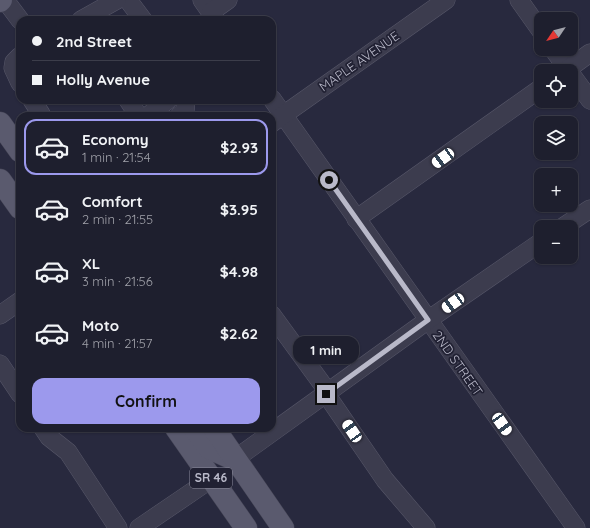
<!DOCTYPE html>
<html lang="en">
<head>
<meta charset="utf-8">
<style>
  :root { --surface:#1e1f2e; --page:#2b2c3a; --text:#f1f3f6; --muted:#a1a2aa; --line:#3c3d4a; --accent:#9c99ed }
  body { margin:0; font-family:Quicksand,sans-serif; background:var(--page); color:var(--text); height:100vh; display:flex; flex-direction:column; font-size:15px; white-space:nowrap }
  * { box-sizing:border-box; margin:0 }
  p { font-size:13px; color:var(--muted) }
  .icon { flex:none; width:22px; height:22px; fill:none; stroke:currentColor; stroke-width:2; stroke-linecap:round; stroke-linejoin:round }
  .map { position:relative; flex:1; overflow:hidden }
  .side { position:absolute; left:16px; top:112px; width:260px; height:320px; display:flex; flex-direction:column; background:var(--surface); border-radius:12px; box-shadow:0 1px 3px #0004,0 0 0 1px var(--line) }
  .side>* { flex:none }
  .guide { position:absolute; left:16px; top:16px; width:260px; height:88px; border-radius:12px; box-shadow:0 1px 3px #0004,0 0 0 1px var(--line); display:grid; align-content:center; height:88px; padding:0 16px; background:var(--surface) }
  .needle { width:26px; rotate:235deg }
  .controls { position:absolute; left:534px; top:12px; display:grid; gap:8px }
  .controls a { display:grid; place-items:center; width:44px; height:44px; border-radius:8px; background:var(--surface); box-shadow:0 1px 3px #0004,0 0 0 1px var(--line); font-size:20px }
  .end { position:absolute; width:18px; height:18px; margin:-9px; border:5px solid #b9b9c9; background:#111; box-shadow:0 0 0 2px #111 }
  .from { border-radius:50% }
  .bubble { position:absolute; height:28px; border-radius:12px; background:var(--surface); box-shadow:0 1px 3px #0004,0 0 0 1px var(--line); font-size:13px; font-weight:700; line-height:28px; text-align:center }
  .car { position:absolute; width:12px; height:24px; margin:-12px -6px; border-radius:5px; box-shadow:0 0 3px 1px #0007; background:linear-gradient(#fff 24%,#345 0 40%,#fff 0 76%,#345 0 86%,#fff 0) }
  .guide b { display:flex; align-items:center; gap:14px; height:38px; font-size:15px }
  .guide b+b { border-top:1px solid var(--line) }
  .guide i { width:10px; height:10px; background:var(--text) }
  ul { padding:7px 0 0; list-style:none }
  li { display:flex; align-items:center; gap:12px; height:56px; margin:0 8px 6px; padding:0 8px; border:2px solid transparent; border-radius:12px }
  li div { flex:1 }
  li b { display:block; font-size:15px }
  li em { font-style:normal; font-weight:700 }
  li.current { border-color:var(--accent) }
  li>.icon { width:36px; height:36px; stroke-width:1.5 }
  .action { display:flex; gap:8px; margin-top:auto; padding:8px 16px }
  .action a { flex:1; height:46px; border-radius:12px; background:var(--accent); color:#111; font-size:16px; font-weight:700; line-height:46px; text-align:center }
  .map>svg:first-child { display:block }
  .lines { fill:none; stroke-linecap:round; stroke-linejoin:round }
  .minor-casing { stroke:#575769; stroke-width:19 }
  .major-casing { stroke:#434354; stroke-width:23 }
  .minor { stroke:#3c3c4e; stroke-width:18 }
  .major { stroke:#5a5a6e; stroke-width:22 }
  .route { stroke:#b9b9c9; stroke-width:5 }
  .labels { text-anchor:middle; stroke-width:3.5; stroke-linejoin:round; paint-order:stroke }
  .shield { fill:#212133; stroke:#8b8b9c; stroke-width:1 }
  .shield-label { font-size:12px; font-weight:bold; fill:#b9b9c9 }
  .street-label { font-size:13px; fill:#b9b9c9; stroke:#212133 }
</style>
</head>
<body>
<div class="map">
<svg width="590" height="528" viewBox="0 0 590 528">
  <rect width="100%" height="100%" fill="#28293e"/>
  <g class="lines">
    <defs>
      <g id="minor">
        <path d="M 5,0 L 20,20"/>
        <path d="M 128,0 L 143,20"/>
        <path d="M 202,0 L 216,20"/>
        <path d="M 519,0 L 541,31"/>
        <path d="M 211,12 L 228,0"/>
        <path d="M 81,20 L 117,0"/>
        <path d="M 553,49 L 569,71"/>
        <path d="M 20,56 L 14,62 L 13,68 L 20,83"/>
        <path d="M 565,71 L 590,53"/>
        <path d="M 571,74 L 590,100"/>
        <path d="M 272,99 L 576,528"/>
        <path d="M 32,100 L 41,114 L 41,116"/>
        <path d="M 128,100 L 136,112 L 137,116"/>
        <path d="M 149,115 L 168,100"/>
        <path d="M 179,116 L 185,111 L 186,100"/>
        <path d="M 272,123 L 446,0"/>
        <path d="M 356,219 L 541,88"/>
        <path d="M 563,227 L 590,209"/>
        <path d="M 0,315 L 20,301"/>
        <path d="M 272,315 L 328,392"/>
        <path d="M 0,364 L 20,394"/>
        <path d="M 326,394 L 385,480 L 426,528"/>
        <path d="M 43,428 L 49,437 L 68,452 L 118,528"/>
        <path d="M 235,459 L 428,320 L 541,242"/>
        <path d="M 139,528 L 211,479"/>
      </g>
      <g id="major">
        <path d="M 0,1 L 1,0"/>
        <path d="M 0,123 L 20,151"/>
        <path d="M 0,180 L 20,208"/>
        <path d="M 176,428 L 246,528"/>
        <path d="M 194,428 L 209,448 L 229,457"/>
        <path d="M 214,428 L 283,528"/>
      </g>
    </defs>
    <!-- minor casing -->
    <use href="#minor" class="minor-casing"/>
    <!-- major casing -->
    <use href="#major" class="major-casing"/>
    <!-- minor -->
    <use href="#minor" class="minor"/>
    <!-- major -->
    <use href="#major" class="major"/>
  </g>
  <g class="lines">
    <!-- route -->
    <path class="route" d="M 326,394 L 428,320 L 329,180"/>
  </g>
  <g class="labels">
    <!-- shield labels -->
    <rect class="shield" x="190" y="468" width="42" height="20" rx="3"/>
    <g class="shield-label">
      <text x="211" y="482">SR 46</text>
    </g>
    <!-- street labels -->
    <g class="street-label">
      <text transform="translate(359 61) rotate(-35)" y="5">MAPLE AVENUE</text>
      <text transform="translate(458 363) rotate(55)" y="5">2ND STREET</text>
    </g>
  </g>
</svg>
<div class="controls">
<a><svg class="needle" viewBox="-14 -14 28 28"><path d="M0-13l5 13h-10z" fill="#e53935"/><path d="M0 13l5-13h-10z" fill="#a1a2aa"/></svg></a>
<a><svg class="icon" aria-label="locate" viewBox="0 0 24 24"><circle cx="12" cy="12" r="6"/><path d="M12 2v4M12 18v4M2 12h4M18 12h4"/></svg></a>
<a><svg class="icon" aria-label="layers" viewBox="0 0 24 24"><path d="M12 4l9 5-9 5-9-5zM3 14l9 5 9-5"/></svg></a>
<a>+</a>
<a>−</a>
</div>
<i class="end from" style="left:329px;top:180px"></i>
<i class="end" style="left:326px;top:394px"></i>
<div class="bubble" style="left:293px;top:336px;width:66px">1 min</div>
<i class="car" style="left:443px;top:158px;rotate:234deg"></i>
<i class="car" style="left:453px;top:303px;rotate:235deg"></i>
<i class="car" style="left:502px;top:424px;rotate:145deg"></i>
<i class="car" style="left:352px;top:431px;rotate:326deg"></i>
<div class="guide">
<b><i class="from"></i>2nd Street</b>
<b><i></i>Holly Avenue</b>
</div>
<section class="side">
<ul>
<li class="current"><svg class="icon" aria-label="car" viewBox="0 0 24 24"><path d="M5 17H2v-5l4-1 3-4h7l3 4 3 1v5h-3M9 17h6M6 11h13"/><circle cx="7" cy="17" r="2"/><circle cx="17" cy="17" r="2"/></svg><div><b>Economy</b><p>1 min · 21:54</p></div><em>$2.93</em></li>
<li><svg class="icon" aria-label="car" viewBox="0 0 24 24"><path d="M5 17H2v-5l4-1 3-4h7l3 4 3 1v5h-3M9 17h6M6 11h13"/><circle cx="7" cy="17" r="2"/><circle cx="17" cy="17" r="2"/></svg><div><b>Comfort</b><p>2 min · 21:55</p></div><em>$3.95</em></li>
<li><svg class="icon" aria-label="car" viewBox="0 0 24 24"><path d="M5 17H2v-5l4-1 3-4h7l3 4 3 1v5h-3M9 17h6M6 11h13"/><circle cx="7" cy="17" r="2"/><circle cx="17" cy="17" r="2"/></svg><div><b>XL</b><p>3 min · 21:56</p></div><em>$4.98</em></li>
<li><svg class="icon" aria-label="car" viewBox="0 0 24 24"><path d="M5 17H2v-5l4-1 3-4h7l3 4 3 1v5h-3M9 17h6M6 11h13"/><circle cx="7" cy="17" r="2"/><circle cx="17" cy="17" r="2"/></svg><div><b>Moto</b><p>4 min · 21:57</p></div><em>$2.62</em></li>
</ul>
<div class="action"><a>Confirm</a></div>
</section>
</div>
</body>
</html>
